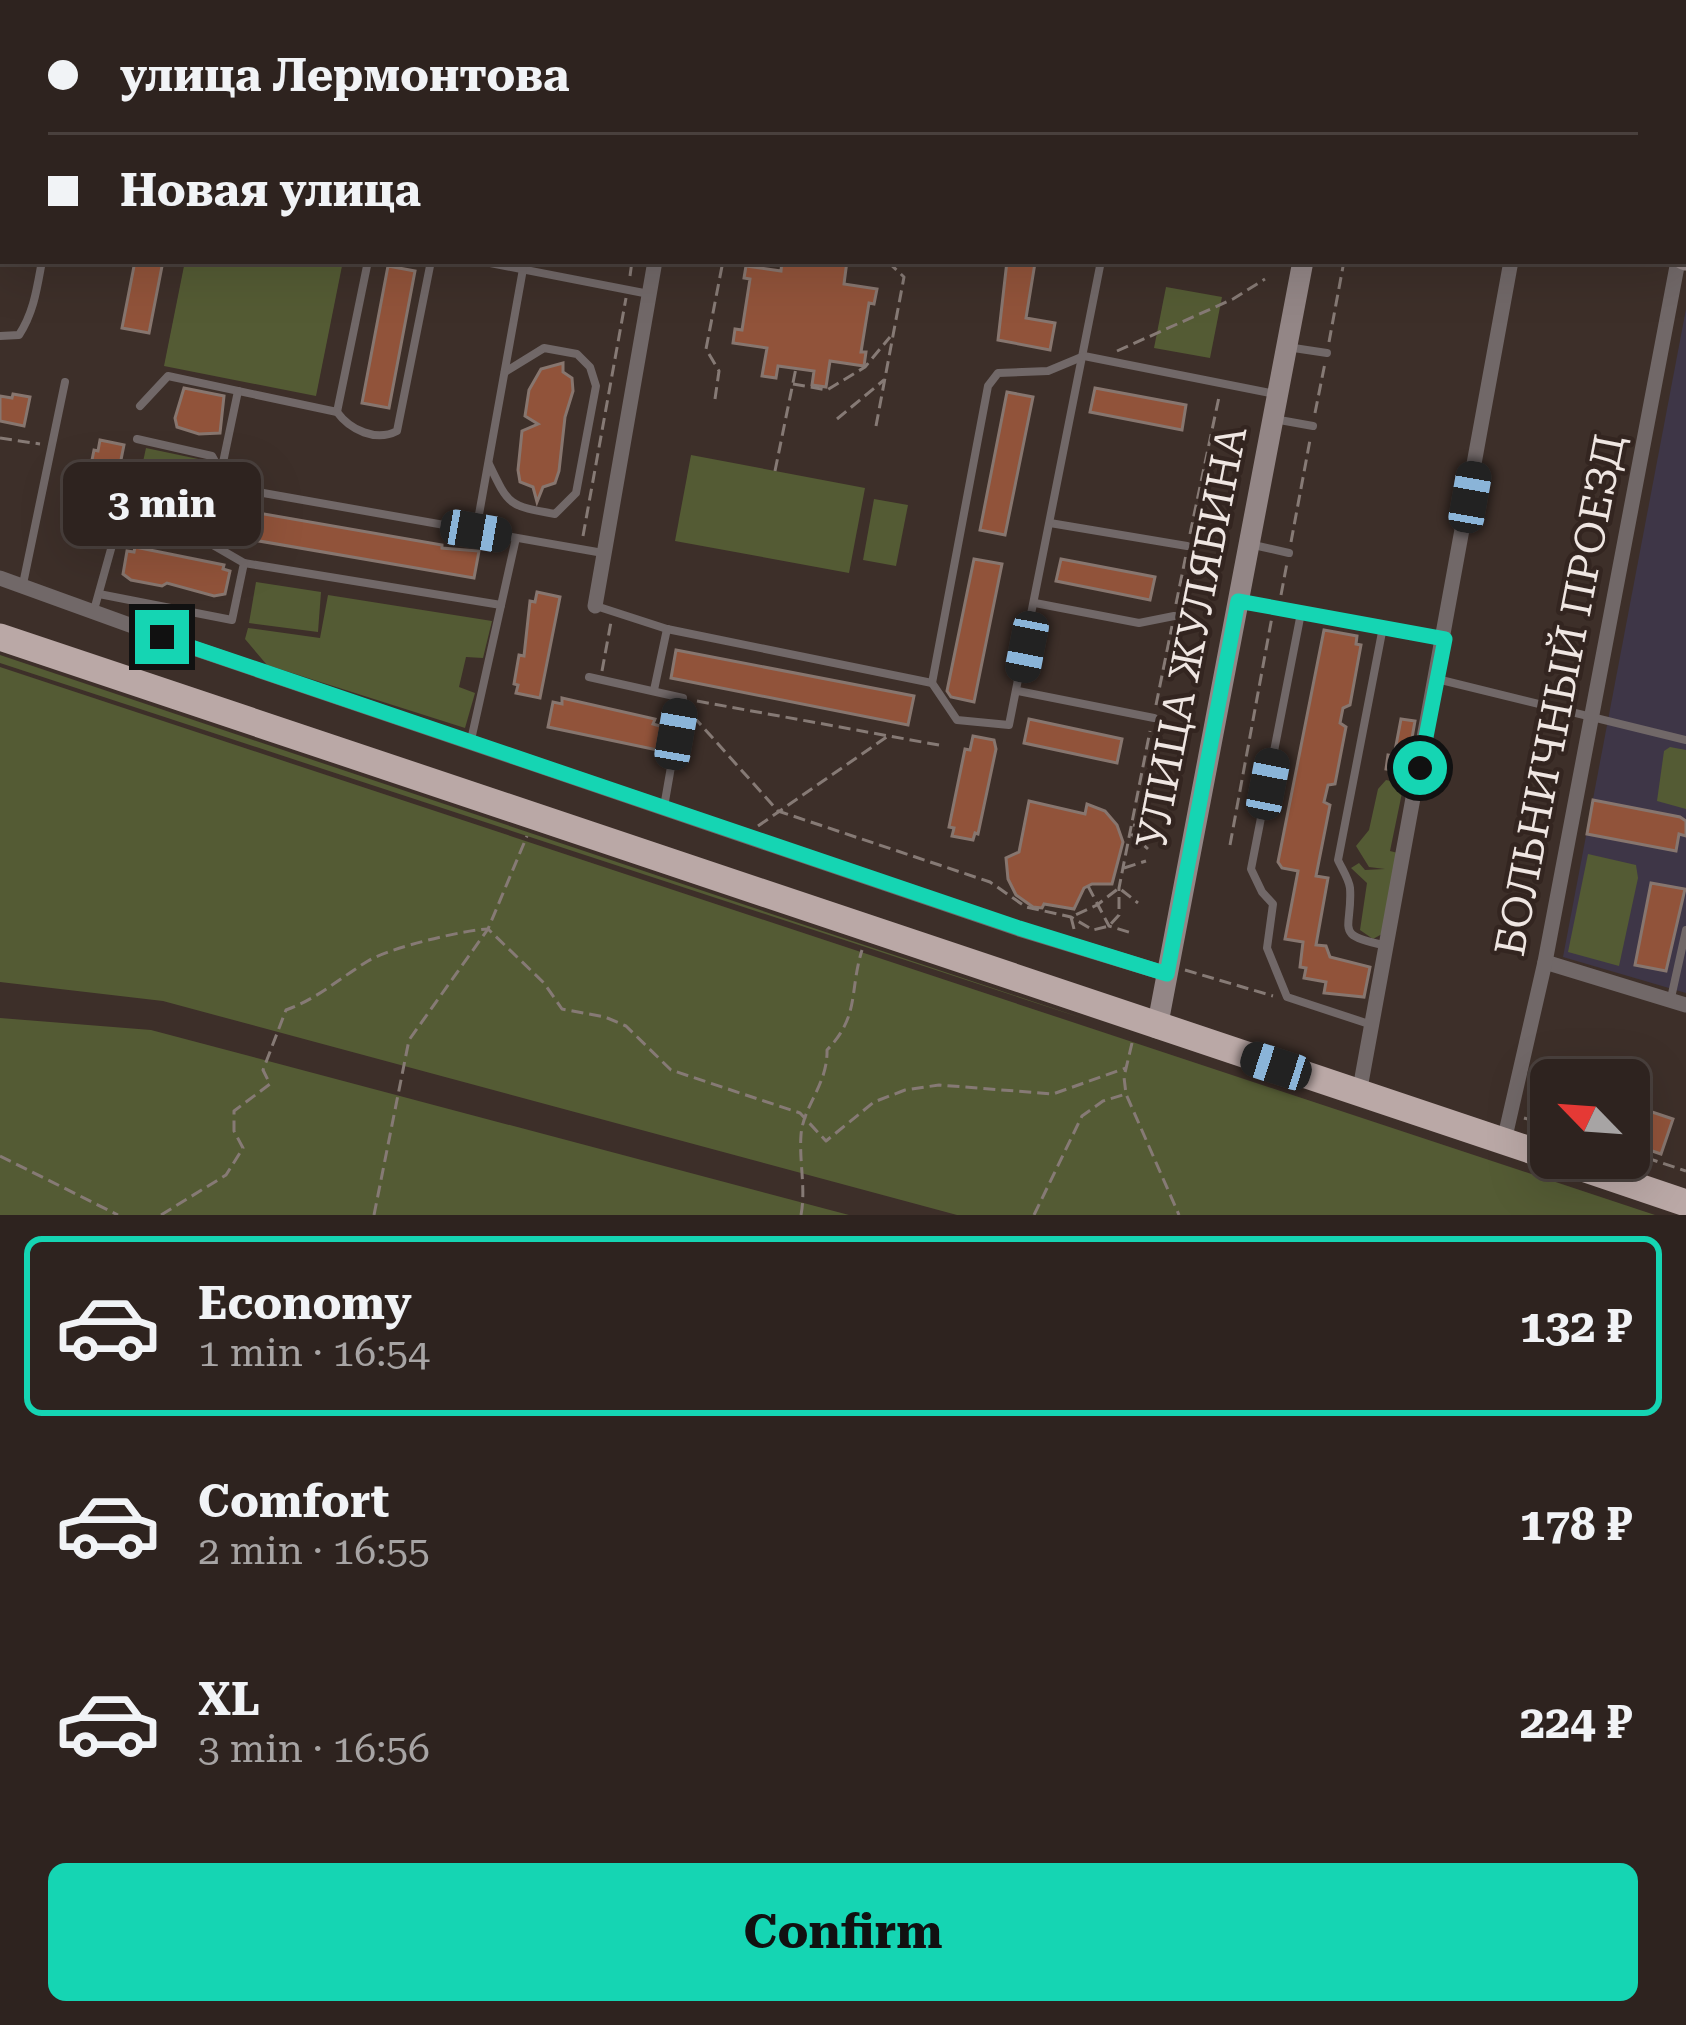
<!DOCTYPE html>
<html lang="en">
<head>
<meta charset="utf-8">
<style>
  :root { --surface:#2e231f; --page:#3a2f2c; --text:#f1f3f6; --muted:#a7a4a4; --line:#49403d; --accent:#15d5b3 }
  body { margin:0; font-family:"Roboto Serif",serif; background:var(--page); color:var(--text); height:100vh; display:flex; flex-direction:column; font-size:45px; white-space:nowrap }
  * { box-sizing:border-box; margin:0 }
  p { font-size:39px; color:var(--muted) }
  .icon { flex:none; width:66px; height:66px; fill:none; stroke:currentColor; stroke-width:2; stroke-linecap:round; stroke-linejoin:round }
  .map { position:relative; height:1215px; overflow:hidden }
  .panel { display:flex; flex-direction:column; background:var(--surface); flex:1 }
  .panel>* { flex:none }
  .banner { position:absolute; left:0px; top:0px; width:1686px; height:264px; box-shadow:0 12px 48px #0002,0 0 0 3px var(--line); display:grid; align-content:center; height:264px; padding:0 48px; background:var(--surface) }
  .needle { width:78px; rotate:295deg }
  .buttons { position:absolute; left:1530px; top:1059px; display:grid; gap:24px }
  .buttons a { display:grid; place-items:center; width:120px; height:120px; border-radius:18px; background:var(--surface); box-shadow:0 12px 48px #0002,0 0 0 3px var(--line); font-size:60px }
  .end { position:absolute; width:54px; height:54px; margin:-27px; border:15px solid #15d5b3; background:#111; box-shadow:0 0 0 6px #111 }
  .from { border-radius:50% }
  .bubble { position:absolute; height:84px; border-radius:18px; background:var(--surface); box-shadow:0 12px 48px #0002,0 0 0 3px var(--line); font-size:39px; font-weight:700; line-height:84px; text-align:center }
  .car { position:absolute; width:36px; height:72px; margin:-36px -18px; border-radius:15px; box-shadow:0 0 9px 3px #0007; background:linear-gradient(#222 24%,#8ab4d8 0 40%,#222 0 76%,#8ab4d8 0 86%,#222 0) }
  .banner b { display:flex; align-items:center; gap:42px; height:114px; font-size:45px }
  .banner b+b { border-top:3px solid var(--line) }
  .banner i { width:30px; height:30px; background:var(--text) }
  ul { padding:21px 0 0; list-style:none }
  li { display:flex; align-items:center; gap:36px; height:180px; margin:0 24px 18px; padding:0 24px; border:6px solid transparent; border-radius:18px }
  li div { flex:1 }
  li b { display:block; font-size:45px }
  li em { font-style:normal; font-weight:700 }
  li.selected { border-color:var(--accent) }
  li>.icon { width:108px; height:108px; stroke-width:1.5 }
  .cta { display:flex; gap:24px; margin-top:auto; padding:24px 48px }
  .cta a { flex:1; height:138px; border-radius:18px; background:var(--accent); color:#111; font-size:48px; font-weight:700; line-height:138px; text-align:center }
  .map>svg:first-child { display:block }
  .medical { fill:#3e3647 }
  .green { fill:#545b34 }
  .building { fill:#91533a; stroke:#87766f; stroke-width:3 }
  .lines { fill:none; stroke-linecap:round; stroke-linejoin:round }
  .path { stroke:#867a75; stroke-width:3; stroke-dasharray:12 6; stroke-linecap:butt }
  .service { stroke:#716868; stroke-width:8 }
  .minor { stroke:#716868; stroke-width:15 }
  .tertiary { stroke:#716868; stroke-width:18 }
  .secondary { stroke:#938686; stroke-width:21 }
  .trunk { stroke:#baa8a6; stroke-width:27 }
  .route { stroke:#15d5b3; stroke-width:15 }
  .labels { text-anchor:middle; stroke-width:9; stroke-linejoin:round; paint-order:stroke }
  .street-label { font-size:42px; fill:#efe6e2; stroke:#332520 }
</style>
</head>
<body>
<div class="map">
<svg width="1686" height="1215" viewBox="0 0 1686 1215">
  <rect width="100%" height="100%" fill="#3d2f29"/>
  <!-- medical -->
  <path class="medical" d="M 1686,309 L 1686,993 L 1563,957 Z"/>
  <!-- green -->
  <g class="green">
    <path d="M 185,261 L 343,261 L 316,396 L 164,366 Z"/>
    <path d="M 1166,287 L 1222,297 L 1210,358 L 1154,348 Z"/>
    <path d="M 146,448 L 203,460 C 219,479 206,504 201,526 L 132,512 Z"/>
    <path d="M 691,455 L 865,488 L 849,573 L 675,541 Z"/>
    <path d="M 874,499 L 908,505 L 896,566 L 863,560 Z"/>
    <path d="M 256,582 L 321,592 L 318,632 L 249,623 Z"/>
    <path d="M 328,595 L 492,621 L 483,658 L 466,657 L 459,687 L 475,693 L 465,728 L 267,665 L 245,639 L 248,628 L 320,638 Z"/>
    <path d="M 0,655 L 1088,1020 L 0,663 Z"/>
    <path d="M 0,667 L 1655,1215 L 957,1215 L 163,1001 L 0,982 Z"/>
    <path d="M 1670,747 L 1686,750 L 1686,809 L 1657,801 L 1664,751 Z"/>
    <path d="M 1386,780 L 1401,783 L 1403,788 L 1390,851 L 1398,853 L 1382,934 L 1373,939 L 1360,930 L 1367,883 L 1351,868 L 1359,863 L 1365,870 L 1385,869 L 1369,867 L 1356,846 L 1369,830 L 1378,789 Z"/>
    <path d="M 1588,854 L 1636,865 L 1638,878 L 1619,966 L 1568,952 Z"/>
    <path d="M 0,1018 L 151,1030 L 849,1215 L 0,1215 Z"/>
  </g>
  <!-- building -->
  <g class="building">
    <path d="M 135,261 L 163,261 L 149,333 L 122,328 Z"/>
    <path d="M 782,261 L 847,261 L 844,284 L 877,289 L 874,304 L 869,303 L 861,352 L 866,352 L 864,366 L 830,361 L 826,387 L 812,385 L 814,371 L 778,366 L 776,378 L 762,376 L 767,348 L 733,343 L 735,329 L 742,330 L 750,279 L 744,278 L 746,266 L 781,271 Z"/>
    <path d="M 1007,261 L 1035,263 L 1026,318 L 1055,323 L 1050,350 L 998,340 Z"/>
    <path d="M 388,266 L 415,271 L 389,408 L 362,403 Z"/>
    <path d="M 563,363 L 563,372 L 572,378 L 573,391 L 565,417 L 559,471 L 555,483 L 543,487 L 537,502 L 533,487 L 520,482 L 518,470 L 522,431 L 538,424 L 525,416 L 529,390 L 541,369 Z"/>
    <path d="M 184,388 L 224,396 L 220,433 L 199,434 L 177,427 L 175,418 Z"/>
    <path d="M 1095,388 L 1186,405 L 1182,430 L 1090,412 Z"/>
    <path d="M 1007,392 L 1033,397 L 1005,535 L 980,530 Z"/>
    <path d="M 13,394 L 30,397 L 24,426 L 0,421 L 0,396 L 12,398 Z"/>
    <path d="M 100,440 L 124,445 L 104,543 L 81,539 L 83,530 L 78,529 L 93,481 L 88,480 L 94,450 L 98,451 Z"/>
    <path d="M 235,509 L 442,545 L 442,548 L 479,551 L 474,578 L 230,536 Z"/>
    <path d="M 135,547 L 224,565 L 223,569 L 230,571 L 225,594 L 214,596 L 167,583 L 162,586 L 131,580 L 123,574 L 127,551 L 134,552 Z"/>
    <path d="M 974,559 L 1002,564 L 974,702 L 951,697 L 947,691 Z"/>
    <path d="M 1061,559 L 1155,577 L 1150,600 L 1056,581 Z"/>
    <path d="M 537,592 L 560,597 L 540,698 L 516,693 L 518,685 L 514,684 L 519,655 L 524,656 L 530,601 L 535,602 Z"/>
    <path d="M 1324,630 L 1357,636 L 1356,644 L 1361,645 L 1350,705 L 1343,708 L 1340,723 L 1346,727 L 1335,784 L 1328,785 L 1324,802 L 1330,805 L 1316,876 L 1328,878 L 1316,945 L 1326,946 L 1330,957 L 1370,967 L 1364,997 L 1324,993 L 1326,982 L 1304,978 L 1306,968 L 1300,967 L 1303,942 L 1285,939 L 1298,871 L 1282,868 L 1278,862 Z"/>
    <path d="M 676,650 L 914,696 L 908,725 L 671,678 Z"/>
    <path d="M 562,698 L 655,719 L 653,724 L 667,728 L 662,751 L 548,727 L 553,702 L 562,704 Z"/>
    <path d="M 1029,719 L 1122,739 L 1117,763 L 1024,743 Z"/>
    <path d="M 1401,719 L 1415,721 L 1406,772 L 1386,769 L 1388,755 L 1394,756 Z"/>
    <path d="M 973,736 L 994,740 L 996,749 L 978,834 L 975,833 L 973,840 L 952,836 L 954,828 L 949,827 L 965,749 L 970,750 Z"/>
    <path d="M 1593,800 L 1680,817 L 1686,821 L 1686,836 L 1679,834 L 1676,851 L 1587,834 Z"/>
    <path d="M 1029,801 L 1085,814 L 1087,804 L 1105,811 L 1117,825 L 1123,842 L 1112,884 L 1092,884 L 1084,888 L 1074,909 L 1044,904 L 1042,908 L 1033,907 L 1016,895 L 1008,879 L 1006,858 L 1019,852 Z"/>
    <path d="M 1651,883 L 1685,889 L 1666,971 L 1635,965 Z"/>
    <path d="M 1637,1107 L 1673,1119 L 1661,1154 L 1629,1143 Z"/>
  </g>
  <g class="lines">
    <!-- path -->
    <g class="path">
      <path d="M 428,0 L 444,3"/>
      <path d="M 1312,0 L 1315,3"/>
      <path d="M 720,3 L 720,0"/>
      <path d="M 1632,3 L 1632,0"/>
      <path d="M 630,276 L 632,261"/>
      <path d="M 1329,342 L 1344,261"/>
      <path d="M 1117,351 L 1233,299 L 1265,279"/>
      <path d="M 793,384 L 827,390 L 865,367 L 890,337"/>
      <path d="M 715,399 L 719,371 L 706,349 L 723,261"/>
      <path d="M 1315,413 L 1325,363"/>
      <path d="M 837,419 L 884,380"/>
      <path d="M 876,426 L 904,277 L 887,261"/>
      <path d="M 0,438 L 40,444"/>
      <path d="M 775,471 L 796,368"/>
      <path d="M 1190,534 L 1219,397"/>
      <path d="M 583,536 L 626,298"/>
      <path d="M 1291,542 L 1310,440"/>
      <path d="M 1281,595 L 1287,563"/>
      <path d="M 1176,604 L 1186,555"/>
      <path d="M 602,671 L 611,622"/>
      <path d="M 697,701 L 944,746"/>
      <path d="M 1156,705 L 1172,626"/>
      <path d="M 693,716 L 778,811 L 990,882 L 1026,907 L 1071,917 L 1093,930 L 1109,926 L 1119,915 L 1119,888 L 1150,731"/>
      <path d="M 1133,825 L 1152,828"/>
      <path d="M 758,826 L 888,736"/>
      <path d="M 1131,834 L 1148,849"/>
      <path d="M 1230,845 L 1272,617"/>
      <path d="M 1124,868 L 1146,861"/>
      <path d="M 1088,886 L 1109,926 L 1132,933"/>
      <path d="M 1074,929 L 1071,917 L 1097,905 L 1119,888 L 1138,903"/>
      <path d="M 1185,970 L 1273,996"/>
      <path d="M 1132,1043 L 1124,1077 L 1126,1094 L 1179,1215"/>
      <path d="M 1524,1118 L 1551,1126"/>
      <path d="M 1629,1152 L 1686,1171"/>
      <path d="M 0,1156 L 118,1215"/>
      <path d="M 161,1215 L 226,1175 L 243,1148 L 234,1131 L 234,1111 L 270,1084 L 263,1070 L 286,1010 C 317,999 340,978 368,961 C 389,948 463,930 488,929 L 544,983 L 562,1009 L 605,1017 L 626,1026 L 671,1070 L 800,1113 L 826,1141 L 874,1102 L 905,1090 L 939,1085 L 1053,1094 L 1126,1068"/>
      <path d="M 374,1215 L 409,1040 L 488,929 L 527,836"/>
      <path d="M 801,1215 C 806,1189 799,1161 801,1135 C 803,1106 828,1084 827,1050 C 860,1016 849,992 862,950"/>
      <path d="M 1034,1215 L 1082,1116 L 1103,1101 L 1126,1094"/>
    </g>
    <!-- service -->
    <g class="service">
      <path d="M 811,0 L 828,3"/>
      <path d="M 108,3 L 108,0"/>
      <path d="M 866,3 L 866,0"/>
      <path d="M 1152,3 L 1152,0"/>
      <path d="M 1454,3 L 1454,0"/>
      <path d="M 0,14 L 3,14"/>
      <path d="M 1683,91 L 1686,75"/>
      <path d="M 0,145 L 3,143"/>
      <path d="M 1683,183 L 1686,183"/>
      <path d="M 480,261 L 649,294"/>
      <path d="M 0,336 L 19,335 C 34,312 37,288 42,261"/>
      <path d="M 1287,347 L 1327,353"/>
      <path d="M 140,406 L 168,376 L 337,412 L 368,261"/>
      <path d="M 337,412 C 350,430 376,442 397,431 L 431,261"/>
      <path d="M 1274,419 L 1313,426"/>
      <path d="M 137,439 L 212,456 L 218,467 L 218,485"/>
      <path d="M 489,464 C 509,506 509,506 555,514 L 576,493 L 596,386 L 590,367 L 577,354 L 544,348 L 505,372"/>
      <path d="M 221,472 L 238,391"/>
      <path d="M 1050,523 L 1187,546"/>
      <path d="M 476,531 L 523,269"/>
      <path d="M 1249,544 L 1289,553"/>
      <path d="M 244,563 L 501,605"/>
      <path d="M 23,584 L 65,382"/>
      <path d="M 99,594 L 232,620 L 244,563 L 206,541"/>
      <path d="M 1239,602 L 1383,627 L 1338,860 C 1342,869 1349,879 1350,888 C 1353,929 1332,935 1384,945"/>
      <path d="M 1035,603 L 1139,623 L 1174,616"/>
      <path d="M 596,606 L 667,629 L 932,683 L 957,720 L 1009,725 L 1101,261"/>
      <path d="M 94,610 L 118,524 L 206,541 L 218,485 L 603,553"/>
      <path d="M 1301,613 L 1251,869 L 1262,892 L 1273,904 L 1267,948 L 1287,997 L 1369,1024"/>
      <path d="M 1383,627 L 1441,638"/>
      <path d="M 589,677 L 683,698 L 664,807"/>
      <path d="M 1437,679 L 1686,740"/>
      <path d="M 932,683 L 988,386 L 998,373 L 1048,371 L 1084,356 L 1275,394"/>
      <path d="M 654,690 L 667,629"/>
      <path d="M 1018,691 L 1154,718"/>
      <path d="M 471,740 L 516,538"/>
      <path d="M 1671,998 L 1686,930"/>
    </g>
    <!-- minor -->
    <g class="minor">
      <path d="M 0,578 L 196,649 L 1019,929 L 1167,974"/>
      <path d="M 595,606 L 655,261"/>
      <path d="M 1545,962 L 1686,1005"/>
      <path d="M 1359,1094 L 1511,261"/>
      <path d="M 1504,1141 L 1545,962 L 1678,261"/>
    </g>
    <!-- tertiary -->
    <g class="tertiary">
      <path d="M 305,0 L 321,3"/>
      <path d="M 701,3 L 701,0"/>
    </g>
    <!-- secondary -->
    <g class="secondary">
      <path d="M 1354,3 L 1355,0"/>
      <path d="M 1683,259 L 1686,260"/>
      <path d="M 1157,1028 L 1303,261"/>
    </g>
    <!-- trunk -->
    <g class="trunk">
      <path d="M 0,637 L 1551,1157"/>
      <path d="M 1553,1158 L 1686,1203"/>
    </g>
  </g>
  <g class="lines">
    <!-- route -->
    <path class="route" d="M 162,637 L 1019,928 L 1167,974 L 1238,601 L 1445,639 L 1420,768"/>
  </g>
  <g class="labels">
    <!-- street labels -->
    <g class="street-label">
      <text transform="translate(1191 637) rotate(-79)" y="15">УЛИЦА ЖУЛЯБИНА</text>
      <text transform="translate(1559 695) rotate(-79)" y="15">БОЛЬНИЧНЫЙ ПРОЕЗД</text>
    </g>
  </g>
</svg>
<div class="buttons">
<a><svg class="needle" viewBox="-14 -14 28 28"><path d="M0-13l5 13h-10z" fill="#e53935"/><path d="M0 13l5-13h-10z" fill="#a7a4a4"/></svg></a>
</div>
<i class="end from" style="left:1420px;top:768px"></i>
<i class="end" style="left:162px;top:637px"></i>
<div class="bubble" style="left:63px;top:462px;width:198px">3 min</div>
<i class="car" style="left:1470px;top:497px;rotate:10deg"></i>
<i class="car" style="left:476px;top:531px;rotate:100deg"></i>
<i class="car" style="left:1027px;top:647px;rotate:191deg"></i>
<i class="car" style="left:676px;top:734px;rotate:10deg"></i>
<i class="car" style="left:1268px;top:784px;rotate:11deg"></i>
<i class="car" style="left:1276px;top:1066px;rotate:288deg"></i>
<div class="banner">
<b><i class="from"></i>улица Лермонтова</b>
<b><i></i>Новая улица</b>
</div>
</div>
<section class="panel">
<ul>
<li class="selected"><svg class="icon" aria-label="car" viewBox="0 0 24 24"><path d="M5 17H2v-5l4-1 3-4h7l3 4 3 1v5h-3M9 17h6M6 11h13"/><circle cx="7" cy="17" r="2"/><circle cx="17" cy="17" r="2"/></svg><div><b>Economy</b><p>1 min · 16:54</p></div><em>132 ₽</em></li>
<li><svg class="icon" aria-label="car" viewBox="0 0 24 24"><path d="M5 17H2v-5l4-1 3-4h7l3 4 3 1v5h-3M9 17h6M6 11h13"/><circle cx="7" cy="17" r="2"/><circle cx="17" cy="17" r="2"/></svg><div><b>Comfort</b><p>2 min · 16:55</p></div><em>178 ₽</em></li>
<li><svg class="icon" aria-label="car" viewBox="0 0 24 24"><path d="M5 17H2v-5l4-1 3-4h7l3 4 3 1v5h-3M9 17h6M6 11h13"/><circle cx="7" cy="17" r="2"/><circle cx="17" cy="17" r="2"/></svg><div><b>XL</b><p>3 min · 16:56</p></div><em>224 ₽</em></li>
</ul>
<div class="cta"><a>Confirm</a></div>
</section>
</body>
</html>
